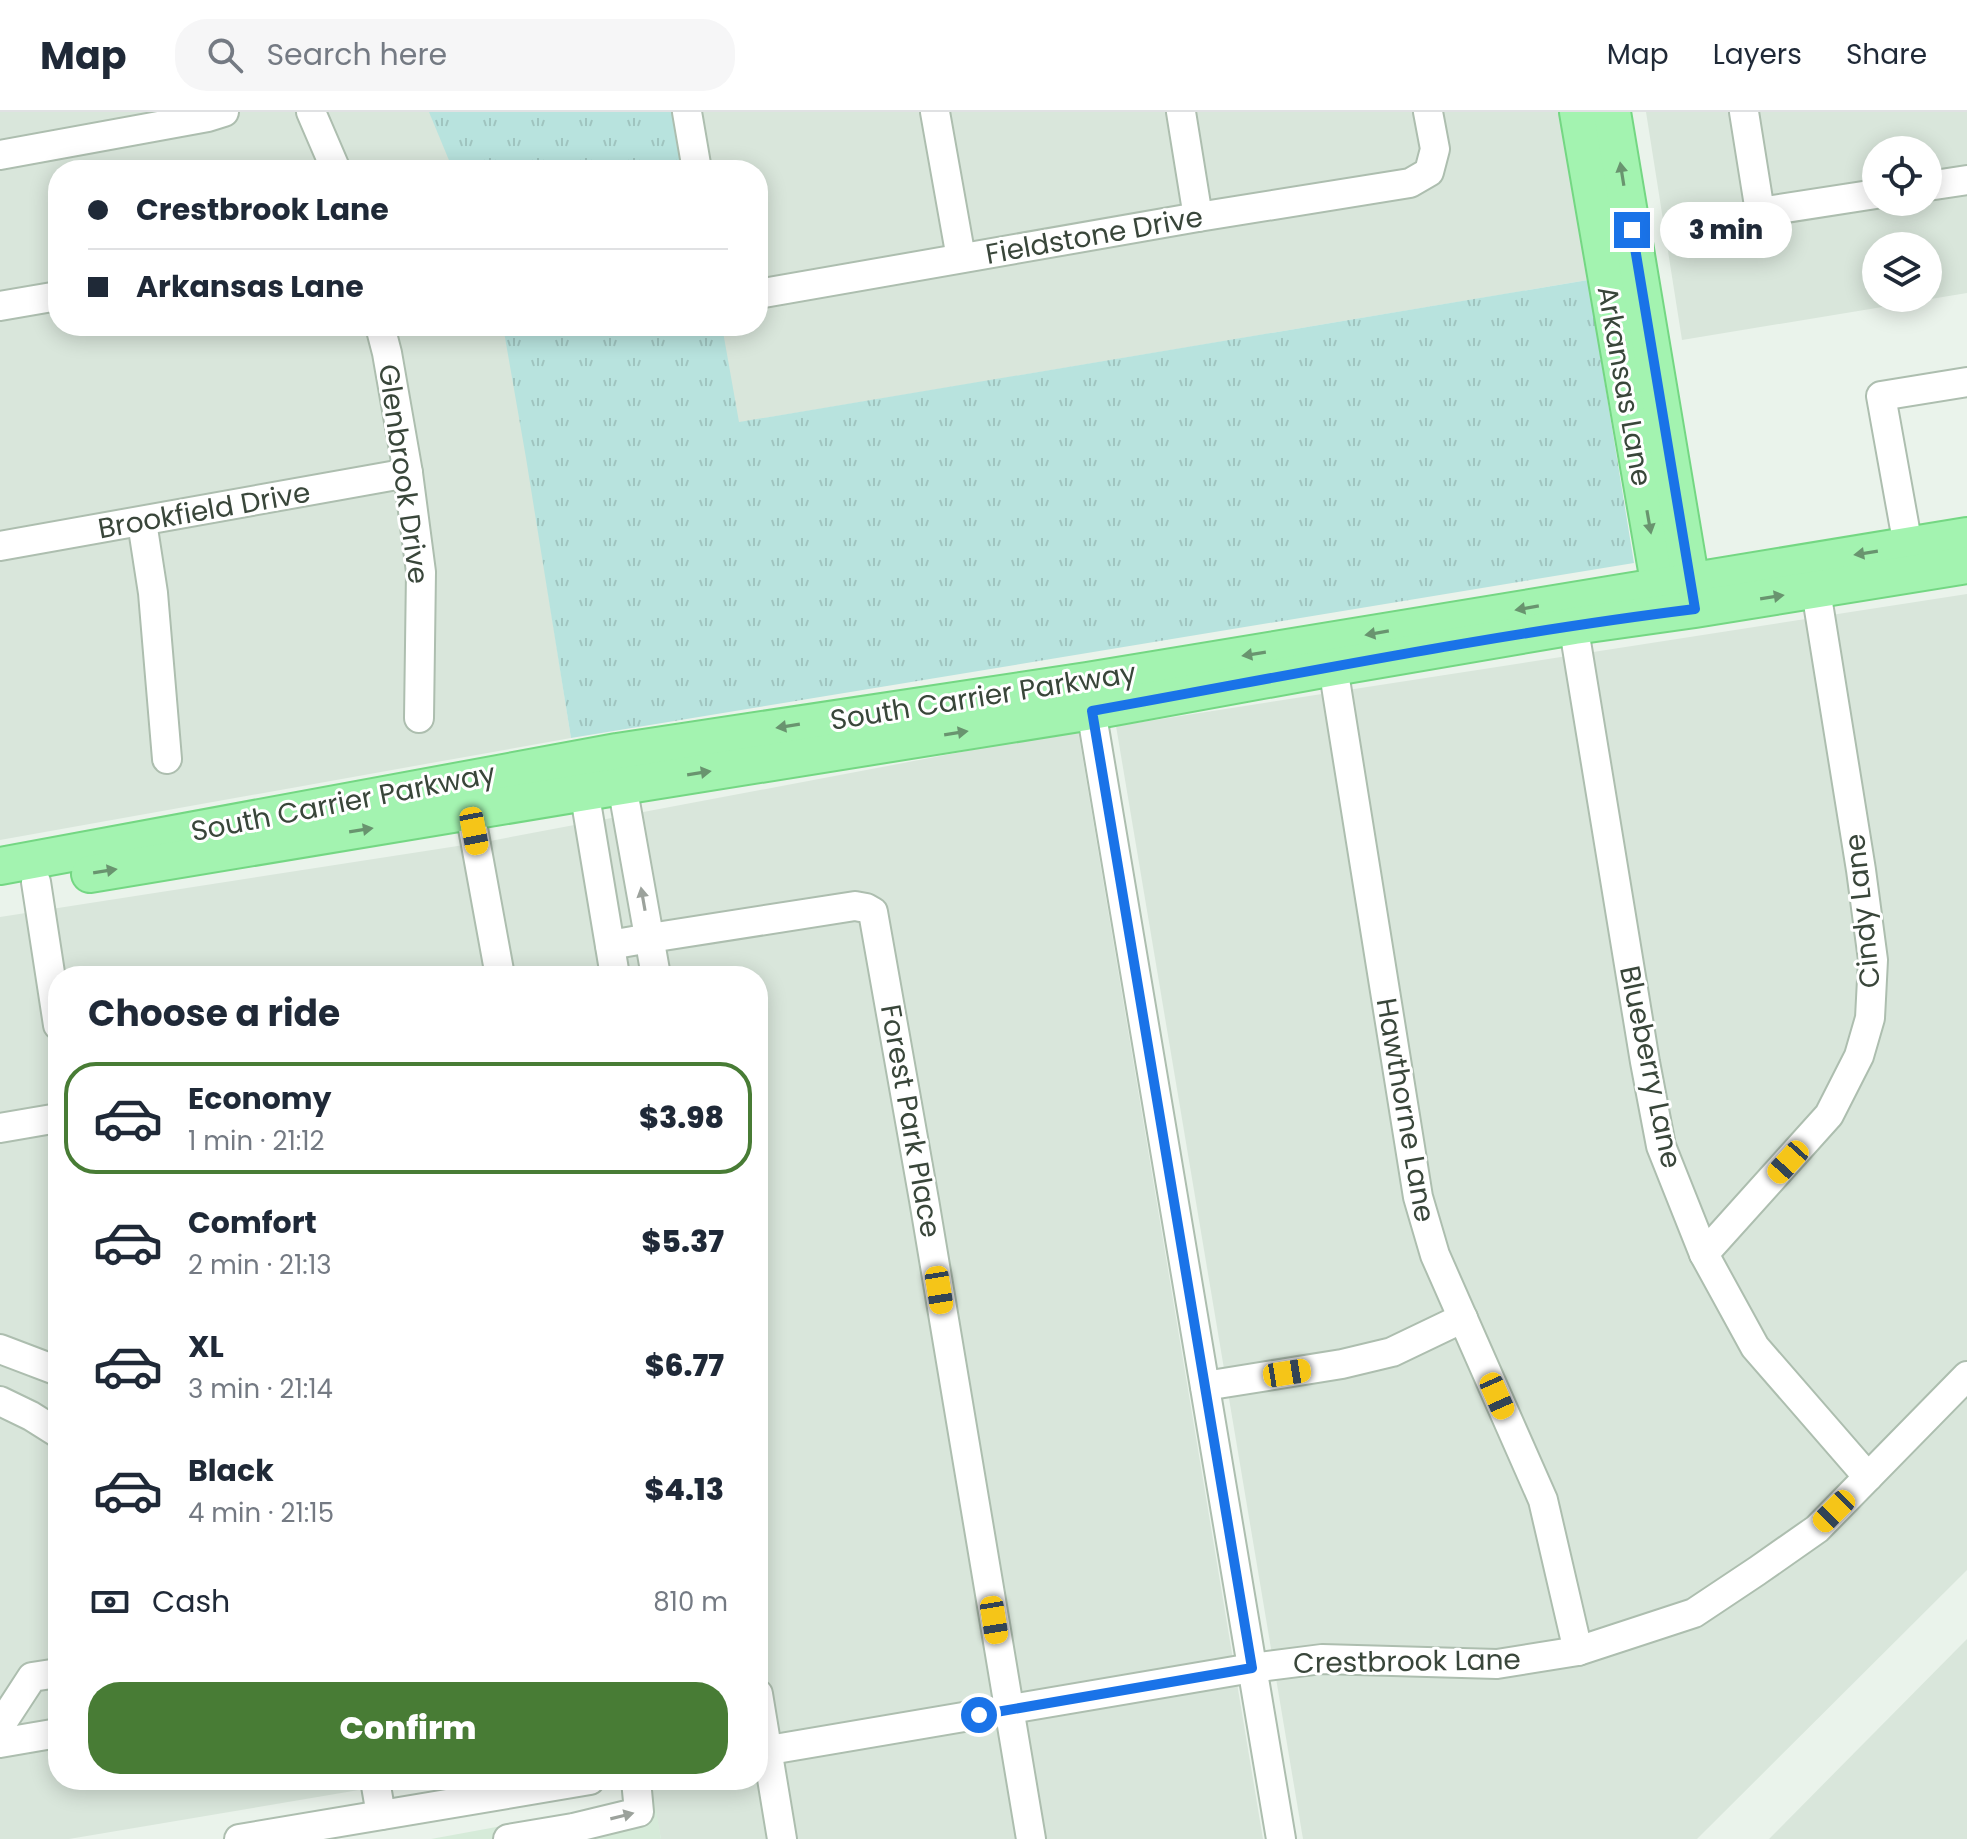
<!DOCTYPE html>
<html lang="en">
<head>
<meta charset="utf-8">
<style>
  :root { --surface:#fff; --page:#f6f6f7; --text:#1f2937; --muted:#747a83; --line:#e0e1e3; --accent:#487c35 }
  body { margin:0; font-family:Poppins,sans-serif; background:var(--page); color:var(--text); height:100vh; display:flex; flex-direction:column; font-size:30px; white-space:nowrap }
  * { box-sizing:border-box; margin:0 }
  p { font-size:26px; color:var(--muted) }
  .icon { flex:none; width:44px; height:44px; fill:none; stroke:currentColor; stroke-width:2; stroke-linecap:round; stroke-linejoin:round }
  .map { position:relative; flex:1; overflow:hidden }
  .drawer { position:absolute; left:48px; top:854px; width:720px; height:824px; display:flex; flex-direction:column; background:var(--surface); border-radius:32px; box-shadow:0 4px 20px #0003 }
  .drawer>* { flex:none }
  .banner { position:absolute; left:48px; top:48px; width:720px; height:176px; border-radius:32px; box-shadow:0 4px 20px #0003; display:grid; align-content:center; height:176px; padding:0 40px; background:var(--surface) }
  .buttons { position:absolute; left:1862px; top:24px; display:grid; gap:16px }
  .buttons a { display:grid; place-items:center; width:80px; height:80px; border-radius:50%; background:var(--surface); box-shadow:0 4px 20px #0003; font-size:40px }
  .end { position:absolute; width:36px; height:36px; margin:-18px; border:10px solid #1a73e8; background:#fff; box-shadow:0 0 0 4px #fff }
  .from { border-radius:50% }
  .bubble { position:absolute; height:56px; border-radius:28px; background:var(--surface); box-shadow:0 4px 20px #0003; font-size:26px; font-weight:800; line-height:56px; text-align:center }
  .car { position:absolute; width:24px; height:48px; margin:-24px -12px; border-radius:10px; box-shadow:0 0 6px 2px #0007; background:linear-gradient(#f5c518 24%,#345 0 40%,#f5c518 0 76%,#345 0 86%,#f5c518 0) }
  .banner b { display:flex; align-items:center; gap:28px; height:76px; font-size:30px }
  .banner b+b { border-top:2px solid var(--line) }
  .banner i { width:20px; height:20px; background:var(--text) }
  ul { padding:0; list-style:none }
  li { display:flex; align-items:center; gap:24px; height:112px; margin:0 16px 12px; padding:0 24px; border:4px solid transparent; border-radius:32px }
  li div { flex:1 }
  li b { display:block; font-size:30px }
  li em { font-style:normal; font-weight:800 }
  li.on { border-color:var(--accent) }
  li>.icon { width:72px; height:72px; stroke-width:1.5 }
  h2 { padding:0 40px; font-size:36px; line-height:96px }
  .pay { display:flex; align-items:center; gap:20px; height:88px; padding:0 40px; font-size:30px }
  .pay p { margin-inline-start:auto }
  .primary-button { display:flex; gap:16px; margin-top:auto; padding:16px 40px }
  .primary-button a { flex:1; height:92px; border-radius:32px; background:var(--accent); color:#fff; font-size:32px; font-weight:800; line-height:92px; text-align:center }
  header { display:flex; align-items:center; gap:48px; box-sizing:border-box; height:112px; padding:0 40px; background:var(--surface); border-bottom:2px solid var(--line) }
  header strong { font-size:38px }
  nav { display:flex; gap:44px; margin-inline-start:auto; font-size:28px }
  .search { width:560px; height:72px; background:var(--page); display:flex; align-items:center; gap:20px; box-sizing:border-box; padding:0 28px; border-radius:32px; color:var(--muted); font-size:30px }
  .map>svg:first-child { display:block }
  .residential { fill:#d9e6db; fill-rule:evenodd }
  .education { fill:#d6ebd9 }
  .grass { fill:url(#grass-tufts) }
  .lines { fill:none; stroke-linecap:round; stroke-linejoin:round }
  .minor-casing { stroke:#adbeaf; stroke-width:32 }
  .major-casing { stroke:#74d783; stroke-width:40 }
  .minor { stroke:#fff; stroke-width:28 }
  .major { stroke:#a3f3b0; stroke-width:36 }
  .oneway { fill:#69946f }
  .oneway2 { fill:#9ca29c }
  .route { stroke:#1a73e8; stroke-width:10 }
  .labels { text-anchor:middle; stroke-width:6; stroke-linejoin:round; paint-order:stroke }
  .street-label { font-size:28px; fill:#39463a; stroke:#fff }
</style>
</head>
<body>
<header>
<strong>Map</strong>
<div class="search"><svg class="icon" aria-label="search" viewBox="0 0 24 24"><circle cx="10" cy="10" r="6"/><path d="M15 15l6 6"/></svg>Search here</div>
<nav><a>Map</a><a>Layers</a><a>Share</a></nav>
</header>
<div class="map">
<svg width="1967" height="1727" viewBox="0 0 1967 1727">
  <defs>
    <pattern id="grass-tufts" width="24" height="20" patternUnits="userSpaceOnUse" patternTransform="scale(2)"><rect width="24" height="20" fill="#b8e3de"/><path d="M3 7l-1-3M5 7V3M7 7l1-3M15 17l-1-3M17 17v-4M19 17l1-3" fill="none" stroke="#9fc4bf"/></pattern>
  </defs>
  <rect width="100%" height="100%" fill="#eaf3eb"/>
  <!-- residential -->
  <g class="residential">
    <path d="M 0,0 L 1560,0 L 1588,168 L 527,346 L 571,626 L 0,728 ZM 58,58 L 758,58 L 758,214 L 58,214 Z"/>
    <path d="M 1646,0 L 1967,0 L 1967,181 L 1682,228 ZM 1876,38 L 1928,38 L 1928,90 L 1876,90 ZM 1876,134 L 1928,134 L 1928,186 L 1876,186 Z"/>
    <path d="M 1967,482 L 1967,1458 L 1697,1727 L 1303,1727 L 1116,614 Z"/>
    <path d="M 1078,618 L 1263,1727 L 661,1727 L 649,1668 L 758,1668 L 758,864 L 58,864 L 58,1668 L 418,1668 L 69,1727 L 0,1727 L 0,805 L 490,729 Z"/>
    <path d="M 1967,1527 L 1967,1727 L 1769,1727 Z"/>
  </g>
  <!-- education -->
  <path class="education" d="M 654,1686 L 661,1727 L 431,1727 Z"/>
  <!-- grass -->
  <g class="grass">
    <path d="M 429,0 L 674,0 L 684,58 L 453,58 Z"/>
    <path d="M 1588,168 L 1634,451 L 571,626 L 526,346 L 503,214 L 722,214 L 739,310 Z"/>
  </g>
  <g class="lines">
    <defs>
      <g id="minor">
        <path d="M 311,0 L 336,58"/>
        <path d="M 687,0 L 697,58"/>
        <path d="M 935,0 L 961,146"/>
        <path d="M 1181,0 L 1198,105"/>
        <path d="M 1744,0 L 1760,100 L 1876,82"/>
        <path d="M 0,43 L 208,5 L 224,0"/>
        <path d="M 1928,74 L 1967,68"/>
        <path d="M 758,182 L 1198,105 L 1410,71 L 1429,60 L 1435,37 L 1428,0"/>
        <path d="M 0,194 L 58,184"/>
        <path d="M 380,214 L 387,241 L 408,361 L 421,460 L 419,606"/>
        <path d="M 142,410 L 153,481 L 167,647"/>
        <path d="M 0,434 L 408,361"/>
        <path d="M 1908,434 L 1881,284 L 1967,270"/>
        <path d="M 1570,493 L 1645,950 L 1661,1034 L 1704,1142 L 1755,1235 L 1868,1365"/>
        <path d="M 1330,536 L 1418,1085 L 1435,1143 L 1543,1388 L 1578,1539"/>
        <path d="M 1088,580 L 1281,1727"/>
        <path d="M 619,656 L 656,864"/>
        <path d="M 581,660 L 615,864"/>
        <path d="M 470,700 L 500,864"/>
        <path d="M 36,770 L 58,913"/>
        <path d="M 610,833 L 650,826 L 855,794 L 866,796 L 873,800 L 924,1088 L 1031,1727"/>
        <path d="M 0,1016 L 58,1006"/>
        <path d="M 1704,1142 L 1829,1003 L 1859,944 L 1870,906 L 1873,848 L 1861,758 L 1813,460"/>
        <path d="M 0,1237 L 58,1259"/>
        <path d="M 1205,1274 L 1342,1252 L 1392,1240 L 1463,1206"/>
        <path d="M 0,1289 L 31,1304 L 58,1321"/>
        <path d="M 758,1582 L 782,1727"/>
        <path d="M 0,1614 L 32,1565 L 58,1561"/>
        <path d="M 0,1631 L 58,1621"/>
        <path d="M 758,1640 L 1252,1556 L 1322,1547 L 1497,1552 L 1578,1539 L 1694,1501 L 1757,1459 L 1817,1417 L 1967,1264"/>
        <path d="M 375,1668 L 381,1703"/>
        <path d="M 239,1727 L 590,1668"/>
        <path d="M 508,1727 L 573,1716 L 639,1700 L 636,1668"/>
      </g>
      <g id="major">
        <path d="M 1578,0 L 1664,499"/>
        <path d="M 1612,0 L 1695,495"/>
        <path d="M 0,754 L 617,640 L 1087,569 L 1967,424"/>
        <path d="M 90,762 L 622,674 L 1092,599 L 1334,555 L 1574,514 L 1695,497 L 1967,453"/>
      </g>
    </defs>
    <!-- minor casing -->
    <use href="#minor" class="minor-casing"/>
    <!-- major casing -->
    <use href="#major" class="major-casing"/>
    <!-- minor -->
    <use href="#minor" class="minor"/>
    <!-- major -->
    <use href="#major" class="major"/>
  </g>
  <!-- one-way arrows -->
  <defs><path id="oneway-solid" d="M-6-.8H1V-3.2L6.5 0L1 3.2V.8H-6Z" transform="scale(2)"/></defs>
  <g class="oneway">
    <use href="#oneway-solid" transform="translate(1622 62) rotate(-99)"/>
    <use href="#oneway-solid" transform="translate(1649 410) rotate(80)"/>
    <use href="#oneway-solid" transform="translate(1866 441) rotate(171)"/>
    <use href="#oneway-solid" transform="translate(1772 485) rotate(-9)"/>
    <use href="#oneway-solid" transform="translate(1527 496) rotate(170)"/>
    <use href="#oneway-solid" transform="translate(1377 521) rotate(170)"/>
    <use href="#oneway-solid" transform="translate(1254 542) rotate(171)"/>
    <use href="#oneway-solid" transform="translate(788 614) rotate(171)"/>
    <use href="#oneway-solid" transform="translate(956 621) rotate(-9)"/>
    <use href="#oneway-solid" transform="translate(699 661) rotate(-9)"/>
    <use href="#oneway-solid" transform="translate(361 718) rotate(-9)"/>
    <use href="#oneway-solid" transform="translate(105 759) rotate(-9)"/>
  </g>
  <g class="oneway2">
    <use href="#oneway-solid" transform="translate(643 787) rotate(-100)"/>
    <use href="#oneway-solid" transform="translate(622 1704) rotate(-14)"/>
  </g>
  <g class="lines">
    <!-- route -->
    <path class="route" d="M 979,1603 L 1252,1556 L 1092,599 C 1292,563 1493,522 1695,497 L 1632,118"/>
  </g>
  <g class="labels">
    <!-- street labels -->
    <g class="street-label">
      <text transform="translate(1094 123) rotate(-10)" y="10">Fieldstone Drive</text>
      <text transform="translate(1625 274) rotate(80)" y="10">Arkansas Lane</text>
      <text transform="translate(404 362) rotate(82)" y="10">Glenbrook Drive</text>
      <text transform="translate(204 398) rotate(-10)" y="10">Brookfield Drive</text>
      <text transform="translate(983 584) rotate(-9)" y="10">South Carrier Parkway</text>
      <text transform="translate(343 690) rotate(-11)" y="10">South Carrier Parkway</text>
      <text transform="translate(1862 799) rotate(-96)" y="10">Cindy Lane</text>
      <text transform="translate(1651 955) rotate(78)" y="10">Blueberry Lane</text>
      <text transform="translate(1406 998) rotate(80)" y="10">Hawthorne Lane</text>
      <text transform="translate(911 1009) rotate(80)" y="10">Forest Park Place</text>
      <text transform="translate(1407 1549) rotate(-1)" y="10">Crestbrook Lane</text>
    </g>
  </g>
</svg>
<div class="buttons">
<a><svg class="icon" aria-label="locate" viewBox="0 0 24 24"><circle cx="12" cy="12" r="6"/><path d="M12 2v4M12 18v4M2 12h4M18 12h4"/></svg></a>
<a><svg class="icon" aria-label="layers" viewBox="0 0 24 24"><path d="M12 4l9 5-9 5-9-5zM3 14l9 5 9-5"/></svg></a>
</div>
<i class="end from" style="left:979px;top:1603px"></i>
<i class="end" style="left:1632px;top:118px"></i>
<div class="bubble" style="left:1660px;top:90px;width:132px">3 min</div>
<i class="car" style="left:474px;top:719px;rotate:169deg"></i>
<i class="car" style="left:1788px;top:1050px;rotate:222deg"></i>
<i class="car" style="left:939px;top:1178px;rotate:171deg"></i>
<i class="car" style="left:1287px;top:1261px;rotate:81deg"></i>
<i class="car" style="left:1497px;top:1284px;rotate:156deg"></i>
<i class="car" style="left:1834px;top:1399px;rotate:225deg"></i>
<i class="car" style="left:994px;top:1508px;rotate:171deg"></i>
<div class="banner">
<b><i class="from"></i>Crestbrook Lane</b>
<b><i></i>Arkansas Lane</b>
</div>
<section class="drawer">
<h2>Choose a ride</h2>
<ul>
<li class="on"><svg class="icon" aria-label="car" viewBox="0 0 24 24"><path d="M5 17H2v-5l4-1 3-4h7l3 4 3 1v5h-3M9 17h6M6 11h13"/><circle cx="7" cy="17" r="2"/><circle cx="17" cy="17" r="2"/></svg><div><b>Economy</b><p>1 min · 21:12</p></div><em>$3.98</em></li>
<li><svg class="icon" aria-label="car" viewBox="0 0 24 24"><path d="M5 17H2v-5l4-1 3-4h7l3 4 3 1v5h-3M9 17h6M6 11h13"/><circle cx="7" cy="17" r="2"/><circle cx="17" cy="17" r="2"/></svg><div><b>Comfort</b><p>2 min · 21:13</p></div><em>$5.37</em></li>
<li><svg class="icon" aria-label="car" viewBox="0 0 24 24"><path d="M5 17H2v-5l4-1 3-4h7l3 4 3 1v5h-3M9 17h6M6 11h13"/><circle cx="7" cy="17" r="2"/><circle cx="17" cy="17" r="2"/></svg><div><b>XL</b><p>3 min · 21:14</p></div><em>$6.77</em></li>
<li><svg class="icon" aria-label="car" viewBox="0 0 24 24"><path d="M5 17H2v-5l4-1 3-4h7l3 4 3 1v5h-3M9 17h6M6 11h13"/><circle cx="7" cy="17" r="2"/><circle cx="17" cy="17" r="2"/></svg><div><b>Black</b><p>4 min · 21:15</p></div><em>$4.13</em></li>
</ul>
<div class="pay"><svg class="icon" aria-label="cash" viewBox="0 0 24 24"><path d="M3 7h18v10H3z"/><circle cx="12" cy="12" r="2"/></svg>Cash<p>810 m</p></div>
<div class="primary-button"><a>Confirm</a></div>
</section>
</div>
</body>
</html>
